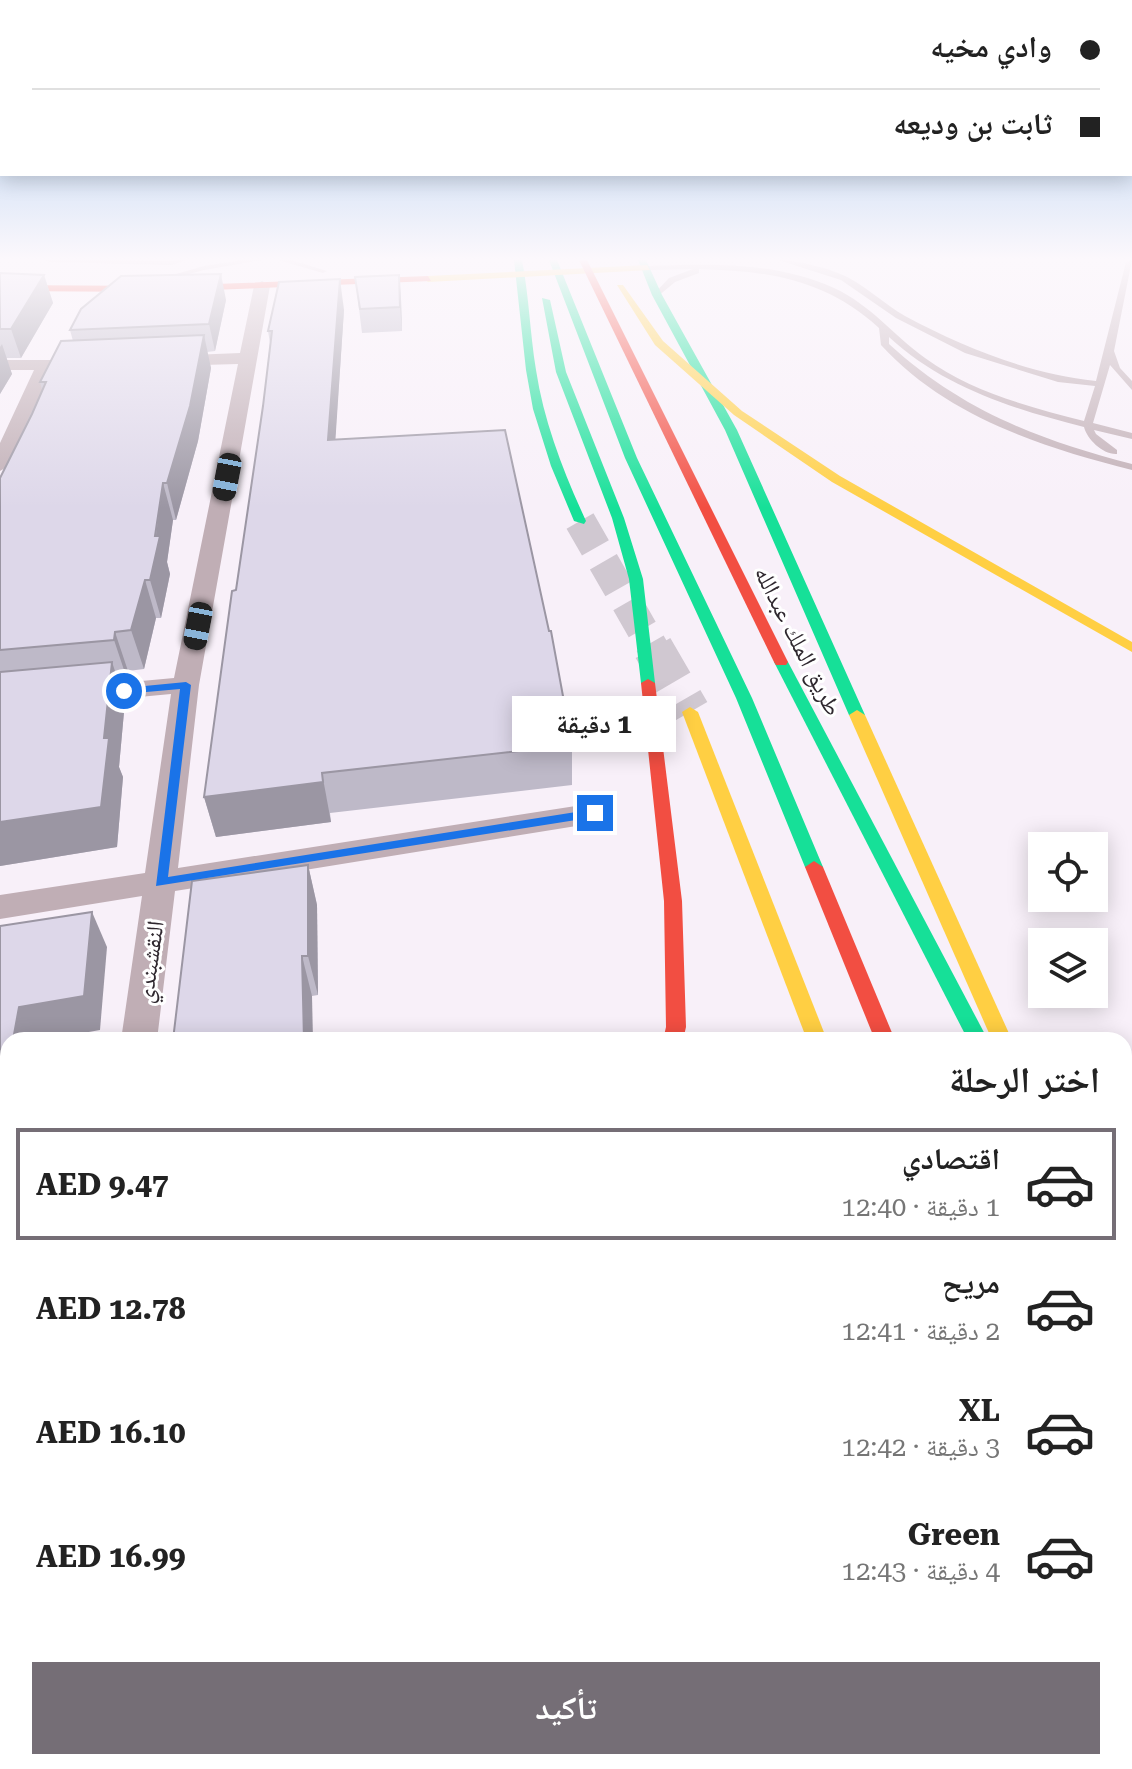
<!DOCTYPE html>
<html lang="ar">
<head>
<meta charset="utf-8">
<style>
  :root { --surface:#fff; --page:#f2f2f2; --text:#222; --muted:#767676; --line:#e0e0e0; --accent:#756e76 }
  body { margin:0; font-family:"Roboto Serif","Noto Naskh Arabic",serif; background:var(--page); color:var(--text); direction:rtl; height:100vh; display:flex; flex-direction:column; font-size:30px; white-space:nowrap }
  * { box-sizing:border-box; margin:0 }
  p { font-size:26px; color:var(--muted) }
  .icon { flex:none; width:44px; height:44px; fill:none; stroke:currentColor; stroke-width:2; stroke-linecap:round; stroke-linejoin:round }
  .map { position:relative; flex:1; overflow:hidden; direction:ltr }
  .sheet { position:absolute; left:0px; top:1032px; width:1132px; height:738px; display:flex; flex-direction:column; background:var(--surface); border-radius:24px 24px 0 0; box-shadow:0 4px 20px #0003; direction:rtl }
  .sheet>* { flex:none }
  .banner { position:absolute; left:0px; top:0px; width:1132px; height:176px; box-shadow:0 4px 20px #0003; direction:rtl; display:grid; align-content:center; height:176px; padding:0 32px; background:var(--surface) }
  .tools { position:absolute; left:1028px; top:832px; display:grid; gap:16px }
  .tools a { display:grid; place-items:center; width:80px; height:80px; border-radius:0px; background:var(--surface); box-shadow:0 4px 20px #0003; font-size:40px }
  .end { position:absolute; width:36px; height:36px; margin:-18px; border:10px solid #1a73e8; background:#fff; box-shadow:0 0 0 4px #fff }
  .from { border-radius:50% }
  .bubble { position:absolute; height:56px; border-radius:0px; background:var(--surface); box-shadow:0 4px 20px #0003; font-size:26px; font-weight:700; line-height:56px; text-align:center; direction:rtl }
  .car { position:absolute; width:24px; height:48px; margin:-24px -12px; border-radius:10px; box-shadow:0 0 6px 2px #0007; background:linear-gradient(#222 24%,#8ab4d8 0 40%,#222 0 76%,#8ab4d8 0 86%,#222 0) }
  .banner b { display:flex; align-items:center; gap:28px; height:76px; font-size:30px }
  .banner b+b { border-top:2px solid var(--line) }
  .banner i { width:20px; height:20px; background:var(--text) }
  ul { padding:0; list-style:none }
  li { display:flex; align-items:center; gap:24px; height:112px; margin:0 16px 12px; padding:0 16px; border:4px solid transparent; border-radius:0px }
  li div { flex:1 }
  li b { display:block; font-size:30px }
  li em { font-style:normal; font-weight:700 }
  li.active { border-color:var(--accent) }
  li>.icon { width:72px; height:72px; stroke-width:1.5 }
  h2 { padding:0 32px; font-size:36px; line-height:96px }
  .primary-button { display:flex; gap:16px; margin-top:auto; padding:16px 32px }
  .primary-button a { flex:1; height:92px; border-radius:0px; background:var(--accent); color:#fff; font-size:32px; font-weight:700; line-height:92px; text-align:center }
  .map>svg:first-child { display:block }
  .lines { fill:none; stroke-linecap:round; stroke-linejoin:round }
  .primary-tunnel-far1 { stroke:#d0c8d1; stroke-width:31; stroke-dasharray:31 16; stroke-linecap:butt }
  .primary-tunnel { stroke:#d0c8d1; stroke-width:40; stroke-dasharray:40 20; stroke-linecap:butt }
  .lane { fill:#c0aeb5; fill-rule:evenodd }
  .street { fill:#c0aeb5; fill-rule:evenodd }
  .fast { fill:#16e098; fill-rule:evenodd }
  .slow { fill:#ffcf43; fill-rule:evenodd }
  .jam { fill:#f24e42; fill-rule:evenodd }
  .wall { fill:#beb9c8 }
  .shaded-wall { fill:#9b96a3 }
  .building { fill:#ddd7e9; stroke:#9b96a3; stroke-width:2 }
  .route { fill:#1a73e8 }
  .labels { text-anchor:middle; stroke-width:6; stroke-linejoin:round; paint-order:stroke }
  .street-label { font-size:24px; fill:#2f282f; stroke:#fff }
</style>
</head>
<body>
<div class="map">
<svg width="1132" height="1769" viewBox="0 0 1132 1769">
  <rect width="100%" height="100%" fill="#f8f0f9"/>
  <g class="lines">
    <!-- primary-tunnel-far1 -->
    <path class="primary-tunnel-far1" d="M 580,521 L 654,650"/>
    <!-- primary-tunnel -->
    <path class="primary-tunnel" d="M 653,648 L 690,712"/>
    <!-- lane -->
    <g class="lane">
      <path d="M 45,260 L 172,261 L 186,260 L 172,265 L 49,262 Z"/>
      <path d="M 242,260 L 262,260 L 204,270 L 159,282 L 155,280 L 204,266 Z"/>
      <path d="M 278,260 L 291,260 L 327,271 L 323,273 Z"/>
      <path d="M 778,260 C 797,260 833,269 849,278 C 869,289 886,305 905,316 C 965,348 1029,374 1096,381 L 1126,262 L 1132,260 L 1114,351 L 1120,368 L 1132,381 L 1132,390 L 1110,365 L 1093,423 L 1132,433 L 1132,439 L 1094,430 L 1096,434 L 1117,450 L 1117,454 C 1103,455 1087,439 1084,427 C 1013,409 943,387 889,337 L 889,344 C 961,410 1039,440 1132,464 L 1132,470 C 1041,447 946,416 881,345 L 879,328 C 825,279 769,271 699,269 L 699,273 L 675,282 L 657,297 L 653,295 L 669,278 L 693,269 L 647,270 L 643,268 L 647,266 C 709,264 776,261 834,288 C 871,305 893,335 925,358 C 971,392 1030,407 1084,421 L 1095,386 L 1058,382 L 965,353 L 896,318 L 841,280 Z"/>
    </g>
    <!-- street -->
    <g class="street">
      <path d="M 262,281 L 270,286 L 199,685 L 178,868 L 595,803 L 606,806 L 610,813 L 606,820 L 595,823 L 175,891 L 157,1040 L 121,1040 L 142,896 L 0,919 L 0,895 L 145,873 L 171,694 L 0,710 L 0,694 L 174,678 L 238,364 L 167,366 L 158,361 L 167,356 L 240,353 L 254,286 Z"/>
      <path d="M 0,360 L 89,360 L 98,365 L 89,370 L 53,370 L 10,465 L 0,471 L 0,443 L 34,370 L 0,370 Z"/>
      <path d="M 8,1207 L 8,1245 L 0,1247 L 0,1209 Z"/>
      <path d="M 8,1583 L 8,1649 L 0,1652 L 0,1587 Z"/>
    </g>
    <!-- fast -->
    <g class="fast">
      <path d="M 514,260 L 522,260 C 529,296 530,333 536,370 C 544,423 564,473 586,521 L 584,524 L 574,521 L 551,466 L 533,409 L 526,370 Z"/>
      <path d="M 549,260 L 557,260 L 637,458 L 752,698 L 823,867 L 820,871 L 814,873 L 805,867 L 736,698 L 625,458 Z"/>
      <path d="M 638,260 L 646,260 L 662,295 L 737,430 L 865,715 L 862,718 L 857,720 L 849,715 L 725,430 L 652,295 Z"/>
      <path d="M 542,298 L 550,300 L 566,372 L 624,518 L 643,579 L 655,683 L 653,686 L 643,686 L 641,683 L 629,579 L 612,518 L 556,372 Z"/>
      <path d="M 781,658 L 788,662 L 988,1040 L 968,1040 L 774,662 Z"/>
    </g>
    <!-- slow -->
    <g class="slow">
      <path d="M 647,265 L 650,270 L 428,282 L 424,279 L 428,276 Z"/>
      <path d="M 617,285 L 623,285 L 663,341 L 742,411 L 840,476 L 1132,642 L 1132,652 L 832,482 L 734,415 L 655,345 Z"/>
      <path d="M 690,707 L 698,712 L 827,1040 L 807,1040 L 682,712 Z"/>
      <path d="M 857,710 L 865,715 L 1012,1040 L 992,1040 L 849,715 Z"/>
      <path d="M 1124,1306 L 1132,1309 L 1132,1346 L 1124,1343 Z"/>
      <path d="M 265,1762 L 300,1762 L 297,1769 L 262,1769 Z"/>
    </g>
    <!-- jam -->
    <g class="jam">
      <path d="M 579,260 L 587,260 L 788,662 L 786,665 L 776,665 L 774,662 Z"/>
      <path d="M 428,276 L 431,281 L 161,292 L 0,291 L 0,285 L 161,286 Z"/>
      <path d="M 648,679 L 655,683 L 682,901 L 686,1027 L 683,1040 L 663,1040 L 666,1027 L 664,901 L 641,683 Z"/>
      <path d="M 814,861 L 823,867 L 895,1040 L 875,1040 L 805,867 Z"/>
      <path d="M 1124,1604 L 1132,1607 L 1132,1652 L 1124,1648 Z"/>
    </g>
  </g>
  <!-- wall -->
  <g class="wall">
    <path d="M 0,273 L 44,275 L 53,303 L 21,358 L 6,358 L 12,374 L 0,394 Z"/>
    <path d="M 399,275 L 401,298 L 402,331 L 362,333 L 355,277 Z"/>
    <path d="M 226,300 L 215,351 L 207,352 L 211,368 L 198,441 L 176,520 L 173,520 L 167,562 L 170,574 L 161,618 L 156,618 L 144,669 L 128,671 L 127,679 L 118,680 L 125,701 L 119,767 L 123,777 L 117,847 L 0,866 L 0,478 L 42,390 L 40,382 L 73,341 L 70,330 Z"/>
    <path d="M 344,310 L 335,440 L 572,745 L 572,785 L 330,813 L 331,822 L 216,837 L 204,797 L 236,590 L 263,406 L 270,343 L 268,331 Z"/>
    <path d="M 308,865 L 317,905 L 318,995 L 312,996 L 192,881 Z"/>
  </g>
  <!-- shaded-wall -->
  <g class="shaded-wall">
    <path d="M 221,274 L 226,300 L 215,351 L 209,324 Z"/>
    <path d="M 44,275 L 53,303 L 21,358 L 11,329 Z"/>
    <path d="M 399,275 L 401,298 L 402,331 L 400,307 Z"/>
    <path d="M 340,279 L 344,310 L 333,476 L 328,440 Z"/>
    <path d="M 204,335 L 211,368 L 198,441 L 176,520 L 167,483 Z"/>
    <path d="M 2,344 L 12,374 L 0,394 L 0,347 Z"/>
    <path d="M 163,483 L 173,520 L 167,562 L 170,574 L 161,618 L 150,580 Z"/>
    <path d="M 145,580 L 156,618 L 144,669 L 131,630 Z"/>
    <path d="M 115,632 L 128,671 L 127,679 L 114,640 Z"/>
    <path d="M 112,662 L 125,701 L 119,767 L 123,777 L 117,847 L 0,866 L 0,822 L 104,738 Z"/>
    <path d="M 322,773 L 331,822 L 216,837 L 204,797 Z"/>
    <path d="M 308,865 L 317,905 L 318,995 L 308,956 Z"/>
    <path d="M 92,912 L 107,947 L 100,1030 L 44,1040 L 13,1040 L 19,1007 Z"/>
    <path d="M 302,956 L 312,996 L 313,1040 L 304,1040 Z"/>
    <path d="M 8,1137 L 8,1173 L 0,1175 L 0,1139 Z"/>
    <path d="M 0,1275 L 8,1285 L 8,1349 L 0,1405 Z"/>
  </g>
  <!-- building -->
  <g class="building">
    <path d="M 0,273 L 44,275 L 11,329 L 0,329 Z"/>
    <path d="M 221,274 L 209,324 L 70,330 L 81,309 L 121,276 Z"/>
    <path d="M 399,275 L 400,307 L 360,309 L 355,277 Z"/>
    <path d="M 340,279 L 328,440 L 505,430 L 549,631 L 551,631 L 572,745 L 322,773 L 323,782 L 204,797 L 232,591 L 236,590 L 263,406 L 272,331 L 268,331 L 279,282 Z"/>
    <path d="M 204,335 L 190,406 L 167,483 L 163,483 L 155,536 L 160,536 L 150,580 L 145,580 L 131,630 L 115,632 L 114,640 L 0,650 L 0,478 L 32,414 L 46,382 L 40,382 L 61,341 Z"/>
    <path d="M 112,662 L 104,738 L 109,738 L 101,807 L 0,822 L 0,672 Z"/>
    <path d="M 308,865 L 308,956 L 302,956 L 304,1040 L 173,1040 L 192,881 Z"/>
    <path d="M 92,912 L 84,996 L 19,1007 L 13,1040 L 8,1040 L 7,1072 L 8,1072 L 8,1137 L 0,1139 L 0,926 Z"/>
  </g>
  <!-- sky -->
  <linearGradient id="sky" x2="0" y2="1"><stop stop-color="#98c1ee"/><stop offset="0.51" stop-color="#fcf8fc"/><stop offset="1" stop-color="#fcf8fc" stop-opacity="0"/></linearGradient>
  <rect width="1132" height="508" fill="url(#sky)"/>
  <!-- route -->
  <path class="route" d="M 186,682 L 191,685 L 168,877 L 595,809 L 601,813 L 595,817 L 156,886 L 180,689 L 124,694 L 119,691 L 124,688 Z"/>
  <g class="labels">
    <!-- street labels -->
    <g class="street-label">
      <text transform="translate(798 641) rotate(63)" y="8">طريق الملك عبدالله</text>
      <text transform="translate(150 962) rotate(-82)" y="8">النقشبندي</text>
    </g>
  </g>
</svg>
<div class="tools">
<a><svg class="icon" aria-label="locate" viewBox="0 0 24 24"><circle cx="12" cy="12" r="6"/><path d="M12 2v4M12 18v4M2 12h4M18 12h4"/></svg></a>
<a><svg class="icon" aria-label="layers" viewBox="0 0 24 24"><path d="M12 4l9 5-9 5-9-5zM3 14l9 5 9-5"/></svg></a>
</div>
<i class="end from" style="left:124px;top:691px"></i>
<i class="end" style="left:595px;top:813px"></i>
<div class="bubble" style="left:512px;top:696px;width:164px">1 دقيقة</div>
<i class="car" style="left:227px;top:477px;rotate:191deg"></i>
<i class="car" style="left:198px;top:626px;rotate:191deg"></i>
<div class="banner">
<b><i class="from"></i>وادي مخيه</b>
<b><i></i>ثابت بن وديعه</b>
</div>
<section class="sheet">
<h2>اختر الرحلة</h2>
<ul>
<li class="active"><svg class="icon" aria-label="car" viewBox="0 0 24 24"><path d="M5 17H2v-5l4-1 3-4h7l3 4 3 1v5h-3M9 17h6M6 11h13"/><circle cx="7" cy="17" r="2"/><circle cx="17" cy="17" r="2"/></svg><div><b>اقتصادي</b><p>1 دقيقة · 12:40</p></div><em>AED 9.47</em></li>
<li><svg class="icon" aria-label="car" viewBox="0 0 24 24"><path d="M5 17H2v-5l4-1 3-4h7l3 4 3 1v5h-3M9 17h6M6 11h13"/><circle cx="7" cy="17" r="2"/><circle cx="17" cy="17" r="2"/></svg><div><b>مريح</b><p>2 دقيقة · 12:41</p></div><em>AED 12.78</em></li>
<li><svg class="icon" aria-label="car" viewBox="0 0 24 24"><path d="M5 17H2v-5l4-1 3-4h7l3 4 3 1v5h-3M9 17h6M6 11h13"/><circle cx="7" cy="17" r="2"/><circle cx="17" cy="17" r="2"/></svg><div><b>XL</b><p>3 دقيقة · 12:42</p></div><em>AED 16.10</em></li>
<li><svg class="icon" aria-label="car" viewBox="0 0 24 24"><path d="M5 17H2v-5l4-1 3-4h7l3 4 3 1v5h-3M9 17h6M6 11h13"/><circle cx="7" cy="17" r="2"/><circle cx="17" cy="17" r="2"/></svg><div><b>Green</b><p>4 دقيقة · 12:43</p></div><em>AED 16.99</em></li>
</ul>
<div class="primary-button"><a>تأكيد</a></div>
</section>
</div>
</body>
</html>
